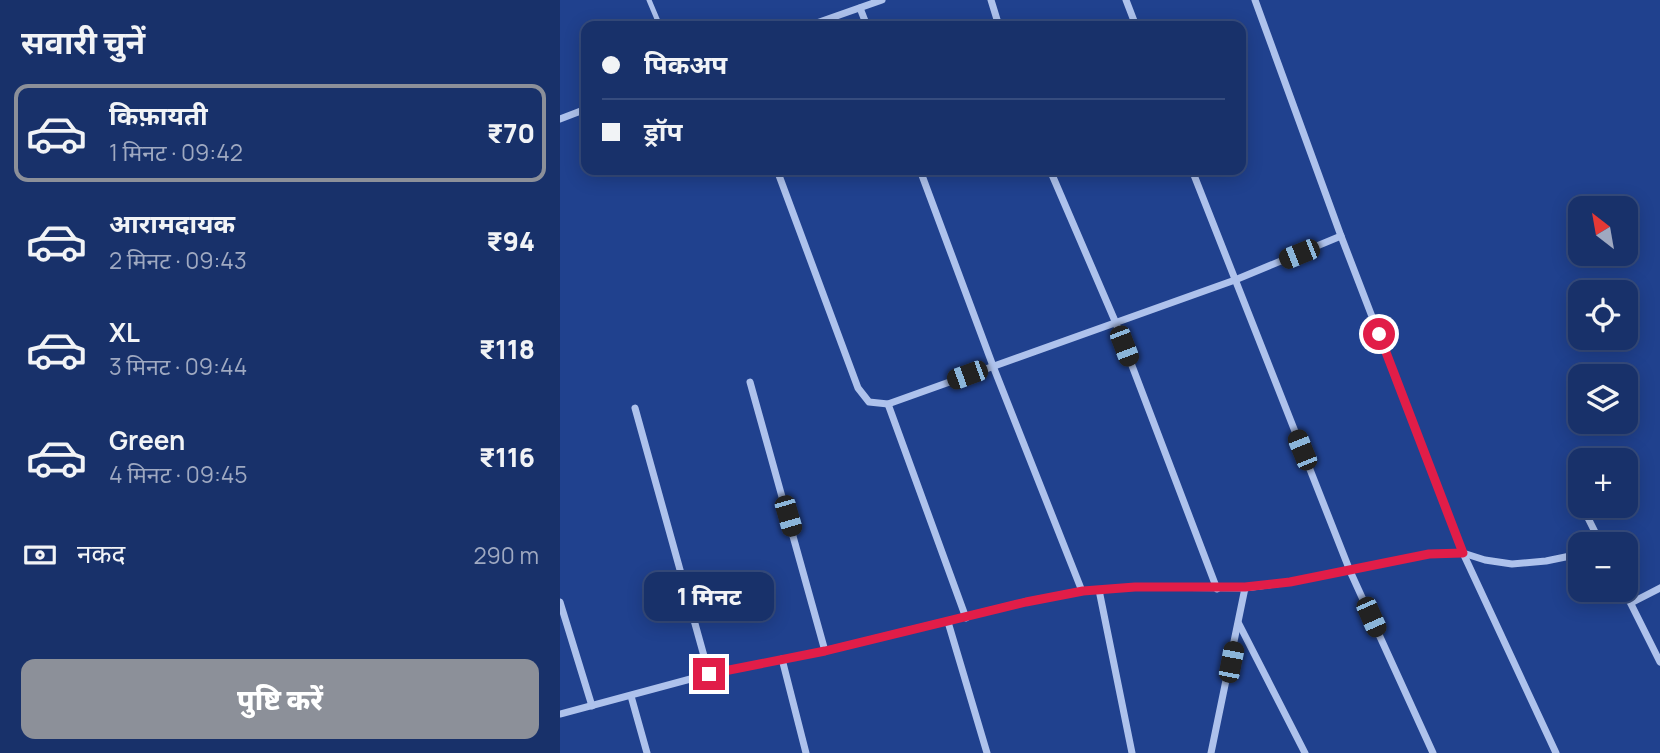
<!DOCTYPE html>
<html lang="hi">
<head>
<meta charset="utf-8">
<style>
  :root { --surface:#18316a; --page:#253d72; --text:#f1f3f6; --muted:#9fa9c1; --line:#364c7e; --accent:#8c9099 }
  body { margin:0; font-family:Manrope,"Noto Sans Devanagari",sans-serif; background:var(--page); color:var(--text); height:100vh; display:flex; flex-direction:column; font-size:26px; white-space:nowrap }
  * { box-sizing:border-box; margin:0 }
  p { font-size:23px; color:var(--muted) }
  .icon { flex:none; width:38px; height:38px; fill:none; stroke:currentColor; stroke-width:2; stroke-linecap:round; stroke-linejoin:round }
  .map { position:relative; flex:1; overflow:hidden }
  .drawer { display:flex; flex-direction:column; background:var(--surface); width:560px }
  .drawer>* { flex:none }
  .top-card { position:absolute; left:21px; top:21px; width:665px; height:154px; border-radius:14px; box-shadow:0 4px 18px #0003,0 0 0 2px var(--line); display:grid; align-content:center; height:154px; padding:0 21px; background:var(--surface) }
  .needle { width:46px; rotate:329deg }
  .buttons { position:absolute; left:1008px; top:196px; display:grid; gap:14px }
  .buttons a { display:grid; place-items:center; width:70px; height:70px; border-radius:14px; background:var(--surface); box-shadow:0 4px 18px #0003,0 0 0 2px var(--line); font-size:35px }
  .end { position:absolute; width:32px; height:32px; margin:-16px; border:9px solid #e11d48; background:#fff; box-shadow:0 0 0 4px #fff }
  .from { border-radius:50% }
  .bubble { position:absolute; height:49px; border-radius:14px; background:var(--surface); box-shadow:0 4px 18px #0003,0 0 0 2px var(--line); font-size:23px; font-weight:800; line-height:49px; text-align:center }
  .car { position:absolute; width:21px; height:42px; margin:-21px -10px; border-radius:9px; box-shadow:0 0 5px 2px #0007; background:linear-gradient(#222 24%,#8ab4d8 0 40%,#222 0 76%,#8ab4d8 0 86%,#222 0) }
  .top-card b { display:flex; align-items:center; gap:24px; height:66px; font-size:26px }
  .top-card b+b { border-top:2px solid var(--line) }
  .top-card i { width:18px; height:18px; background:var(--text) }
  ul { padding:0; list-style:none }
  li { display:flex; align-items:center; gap:21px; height:98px; margin:0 14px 10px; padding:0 7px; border:4px solid transparent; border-radius:14px }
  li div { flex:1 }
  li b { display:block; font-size:26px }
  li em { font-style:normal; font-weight:800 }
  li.current { border-color:var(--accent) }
  li>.icon { width:63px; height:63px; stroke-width:1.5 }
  h2 { padding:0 21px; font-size:32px; line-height:84px }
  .pay { display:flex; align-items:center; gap:18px; height:77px; padding:0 21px; font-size:26px }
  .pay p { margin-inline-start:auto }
  .cta { display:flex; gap:14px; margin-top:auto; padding:14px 21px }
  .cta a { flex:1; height:80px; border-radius:14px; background:var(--accent); color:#fff; font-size:28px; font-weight:800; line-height:80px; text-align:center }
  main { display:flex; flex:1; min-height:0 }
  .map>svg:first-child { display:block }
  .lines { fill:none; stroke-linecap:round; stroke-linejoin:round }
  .service { stroke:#aec2ec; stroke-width:5 }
  .minor { stroke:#aec2ec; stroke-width:7 }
  .route { stroke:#e11d48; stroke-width:9 }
</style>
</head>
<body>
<main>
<section class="drawer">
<h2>सवारी चुनें</h2>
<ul>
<li class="current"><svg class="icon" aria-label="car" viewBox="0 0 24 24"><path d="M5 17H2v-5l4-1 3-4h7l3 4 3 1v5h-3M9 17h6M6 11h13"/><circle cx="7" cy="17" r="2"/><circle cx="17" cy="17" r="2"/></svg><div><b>किफ़ायती</b><p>1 मिनट · 09:42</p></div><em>₹70</em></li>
<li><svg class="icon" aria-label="car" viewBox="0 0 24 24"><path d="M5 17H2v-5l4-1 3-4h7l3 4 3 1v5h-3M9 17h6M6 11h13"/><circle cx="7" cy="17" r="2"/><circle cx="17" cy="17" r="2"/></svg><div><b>आरामदायक</b><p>2 मिनट · 09:43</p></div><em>₹94</em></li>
<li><svg class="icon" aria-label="car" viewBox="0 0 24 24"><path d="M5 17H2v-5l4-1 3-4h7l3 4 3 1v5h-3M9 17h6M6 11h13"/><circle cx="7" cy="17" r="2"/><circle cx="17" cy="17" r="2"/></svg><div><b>XL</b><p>3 मिनट · 09:44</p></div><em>₹118</em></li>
<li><svg class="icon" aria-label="car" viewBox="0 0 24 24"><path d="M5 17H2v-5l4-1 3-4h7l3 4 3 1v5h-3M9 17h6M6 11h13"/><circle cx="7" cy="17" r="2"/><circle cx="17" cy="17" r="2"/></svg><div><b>Green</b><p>4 मिनट · 09:45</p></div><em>₹116</em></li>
</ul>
<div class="pay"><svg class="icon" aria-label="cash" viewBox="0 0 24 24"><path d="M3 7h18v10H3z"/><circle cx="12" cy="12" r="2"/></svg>नकद<p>290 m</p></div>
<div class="cta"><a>पुष्टि करें</a></div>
</section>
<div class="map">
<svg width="1100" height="753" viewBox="0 0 1100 753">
  <rect width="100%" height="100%" fill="#20418e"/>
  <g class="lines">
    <!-- service -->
    <path class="service" d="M 89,0 L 100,26"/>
    <!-- minor -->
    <g class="minor">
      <path d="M 431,0 L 439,26"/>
      <path d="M 566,0 L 576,26"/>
      <path d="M 695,0 L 781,236 L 903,553 L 996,753"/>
      <path d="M 300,8 L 307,26"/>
      <path d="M 248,26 L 322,0"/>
      <path d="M 0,119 L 26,109"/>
      <path d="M 217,170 L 298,388 L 309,402 L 328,404 L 675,280 L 781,236"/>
      <path d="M 360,170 L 433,366 L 522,591"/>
      <path d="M 490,170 L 555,321 L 657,589"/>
      <path d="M 632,170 L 790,571 L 873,753"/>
      <path d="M 190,382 L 265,651"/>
      <path d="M 328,404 L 406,618"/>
      <path d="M 75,408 L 149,674"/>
      <path d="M 1014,489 L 1020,502"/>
      <path d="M 1022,506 L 1041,544"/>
      <path d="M 539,590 L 572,753"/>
      <path d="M 1064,590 L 1100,662"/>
      <path d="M 0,602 L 32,706"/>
      <path d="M 1071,603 L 1100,588"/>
      <path d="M 388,622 L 427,753"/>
      <path d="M 679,624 L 745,753"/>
      <path d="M 222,659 L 246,753"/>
      <path d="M 71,696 L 87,753"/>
      <path d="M 0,714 L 149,674 L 265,651 L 465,602 L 522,591 L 575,587 L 685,588 L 730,582 L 869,554 L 903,553 L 925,560 L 952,564 L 986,561 L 1020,554"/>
      <path d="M 651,753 L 685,588"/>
    </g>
  </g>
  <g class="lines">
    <!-- route -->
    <path class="route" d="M 149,674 L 265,651 L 466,602 L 523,591 L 575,587 L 685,587 L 730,582 L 869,554 L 903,553 L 819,334"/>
  </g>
</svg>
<div class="buttons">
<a><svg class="needle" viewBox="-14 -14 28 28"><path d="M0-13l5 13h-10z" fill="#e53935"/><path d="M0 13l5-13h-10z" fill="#9fa9c1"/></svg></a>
<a><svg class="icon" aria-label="locate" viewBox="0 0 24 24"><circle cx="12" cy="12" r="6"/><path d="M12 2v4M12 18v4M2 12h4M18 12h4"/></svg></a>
<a><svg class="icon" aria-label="layers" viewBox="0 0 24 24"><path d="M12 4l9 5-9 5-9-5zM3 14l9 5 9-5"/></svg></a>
<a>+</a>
<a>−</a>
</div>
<i class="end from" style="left:819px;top:334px"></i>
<i class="end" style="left:149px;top:674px"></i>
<div class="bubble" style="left:84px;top:572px;width:130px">1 मिनट</div>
<i class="car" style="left:739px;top:254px;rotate:248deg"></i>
<i class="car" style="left:564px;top:346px;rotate:159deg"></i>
<i class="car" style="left:407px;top:375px;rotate:250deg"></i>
<i class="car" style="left:742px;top:450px;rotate:338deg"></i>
<i class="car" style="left:228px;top:516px;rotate:164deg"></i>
<i class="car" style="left:811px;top:617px;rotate:156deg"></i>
<i class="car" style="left:671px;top:662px;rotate:11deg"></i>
<div class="top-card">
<b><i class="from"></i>पिकअप</b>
<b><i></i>ड्रॉप</b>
</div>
</div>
</main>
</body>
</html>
